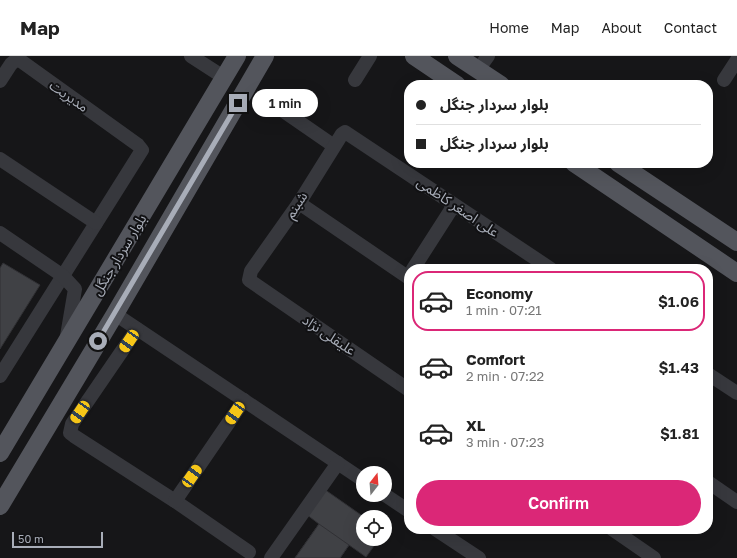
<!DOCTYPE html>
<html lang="en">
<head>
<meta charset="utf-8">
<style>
  :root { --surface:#fff; --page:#f2f2f2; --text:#222; --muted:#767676; --line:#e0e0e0; --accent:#db2777 }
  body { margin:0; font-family:"Golos Text","Noto Sans Arabic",sans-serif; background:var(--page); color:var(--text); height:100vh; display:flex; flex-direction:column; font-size:15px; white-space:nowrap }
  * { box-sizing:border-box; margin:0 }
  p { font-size:13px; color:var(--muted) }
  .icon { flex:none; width:22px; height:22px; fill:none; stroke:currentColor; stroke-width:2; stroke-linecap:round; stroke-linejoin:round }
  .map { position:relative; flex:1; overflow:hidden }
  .details { position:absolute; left:404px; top:208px; width:309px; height:270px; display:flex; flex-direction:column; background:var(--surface); border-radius:16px; box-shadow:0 4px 16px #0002 }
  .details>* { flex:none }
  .guide { position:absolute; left:404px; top:24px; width:309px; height:88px; border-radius:16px; box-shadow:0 4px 16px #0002; display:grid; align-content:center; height:88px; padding:0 12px; background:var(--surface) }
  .needle { width:26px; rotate:17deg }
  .tools { position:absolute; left:356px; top:410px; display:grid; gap:8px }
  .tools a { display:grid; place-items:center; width:36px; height:36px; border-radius:50%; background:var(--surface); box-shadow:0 4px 16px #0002; font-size:20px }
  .scale { position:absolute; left:12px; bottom:10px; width:91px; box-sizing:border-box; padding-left:4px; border:2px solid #a8adb8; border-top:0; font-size:11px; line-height:14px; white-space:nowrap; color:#a8adb8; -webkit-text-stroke:3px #111113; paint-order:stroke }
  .end { position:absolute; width:18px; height:18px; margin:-9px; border:5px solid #a8adb8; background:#111; box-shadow:0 0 0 2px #111 }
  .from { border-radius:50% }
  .bubble { position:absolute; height:28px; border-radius:14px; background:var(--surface); box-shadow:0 4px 16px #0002; font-size:13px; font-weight:600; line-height:28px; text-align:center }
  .car { position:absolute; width:12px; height:24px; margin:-12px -6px; border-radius:5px; box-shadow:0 0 3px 1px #0007; background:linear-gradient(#f5c518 24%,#345 0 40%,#f5c518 0 76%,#345 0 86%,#f5c518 0) }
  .guide b { display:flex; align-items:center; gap:14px; height:38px; font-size:15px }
  .guide b+b { border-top:1px solid var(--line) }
  .guide i { width:10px; height:10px; background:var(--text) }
  ul { padding:7px 0 0; list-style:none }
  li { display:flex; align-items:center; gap:12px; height:60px; margin:0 8px 6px; padding:0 4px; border:2px solid transparent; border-radius:16px }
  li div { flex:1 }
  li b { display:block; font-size:15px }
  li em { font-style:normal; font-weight:600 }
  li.active { border-color:var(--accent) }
  li>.icon { width:36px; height:36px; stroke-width:1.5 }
  .cta { display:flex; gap:8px; margin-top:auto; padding:8px 12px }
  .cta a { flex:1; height:46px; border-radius:24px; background:var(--accent); color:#fff; font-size:16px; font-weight:600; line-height:46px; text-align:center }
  header { display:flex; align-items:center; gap:24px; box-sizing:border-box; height:56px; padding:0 20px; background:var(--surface); border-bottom:1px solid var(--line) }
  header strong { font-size:19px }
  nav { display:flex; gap:22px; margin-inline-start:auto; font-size:14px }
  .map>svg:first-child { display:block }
  .building { fill:#404145; stroke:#303034 }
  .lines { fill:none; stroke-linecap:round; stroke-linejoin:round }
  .minor { stroke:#37383d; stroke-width:14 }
  .major { stroke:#53555c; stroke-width:18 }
  .route { stroke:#a8adb8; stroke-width:5 }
  .labels { text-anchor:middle; stroke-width:4; stroke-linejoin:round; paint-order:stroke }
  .street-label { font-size:14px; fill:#a8adb8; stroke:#111113 }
</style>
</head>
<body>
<header>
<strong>Map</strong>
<nav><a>Home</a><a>Map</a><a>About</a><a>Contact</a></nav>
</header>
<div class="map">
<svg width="737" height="502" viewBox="0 0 737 502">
  <rect width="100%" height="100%" fill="#161618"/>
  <!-- building -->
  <g class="building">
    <path d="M 3,207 L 40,229 L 0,293 L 0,212 Z"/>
    <path d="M 324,433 L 364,461 L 363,461 L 363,483 L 379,483 L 366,501 L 349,489 L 340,502 L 295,502 L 319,468 L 306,458 Z"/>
    <path d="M 319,468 L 349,489 L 340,502 L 295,502 Z"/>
  </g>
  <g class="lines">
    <!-- minor -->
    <g class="minor">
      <path d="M 191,0 L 225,22"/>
      <path d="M 478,14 L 488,0"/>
      <path d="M 355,24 L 370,0"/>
      <path d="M 724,24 L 737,4"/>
      <path d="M 0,25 L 11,8 L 16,4 L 21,5 L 138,89 L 142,94 L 0,320"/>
      <path d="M 266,43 L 334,90"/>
      <path d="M 0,103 L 96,167"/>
      <path d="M 299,147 L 409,222"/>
      <path d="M 0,177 L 63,220 L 75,233 L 67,280"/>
      <path d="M 413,213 L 454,149"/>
      <path d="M 115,258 L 363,424"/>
      <path d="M 137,273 L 72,368 L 70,377 L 74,380 L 175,445 L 249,496"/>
      <path d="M 708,318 L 737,337"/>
      <path d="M 409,334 L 249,224 L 251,215 L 299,147 L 342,78 L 345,76 L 551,213"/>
      <path d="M 708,426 L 737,446"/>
      <path d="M 385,439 L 409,455"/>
      <path d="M 175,445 L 244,344"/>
      <path d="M 435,473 L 479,502"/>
      <path d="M 612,473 L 654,502"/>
      <path d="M 271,502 L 338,407"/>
    </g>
    <!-- major -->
    <g class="major">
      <path d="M 414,0 L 457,29"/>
      <path d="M 457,0 L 501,29"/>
      <path d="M 574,107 L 737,217"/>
      <path d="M 618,107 L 737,186"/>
      <path d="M 0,397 L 237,0"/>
      <path d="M 0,450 L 115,258 L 265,0"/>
    </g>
  </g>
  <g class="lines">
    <!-- route -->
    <path class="route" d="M 98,285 L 238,47"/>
  </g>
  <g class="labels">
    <!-- street labels -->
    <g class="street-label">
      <text transform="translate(69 40) rotate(35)" y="5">مدیریت</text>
      <text transform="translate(296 149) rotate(-57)" y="5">شبنم</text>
      <text transform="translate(458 151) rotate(34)" y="5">علی اصغر کاظمی</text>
      <text transform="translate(119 199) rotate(-59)" y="5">بلوار سردار جنگل</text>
      <text transform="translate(329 279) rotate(34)" y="5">علیقلی نژاد</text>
    </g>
  </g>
</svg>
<div class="tools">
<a><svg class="needle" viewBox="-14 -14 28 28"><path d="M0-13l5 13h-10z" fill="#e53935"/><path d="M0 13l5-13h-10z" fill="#767676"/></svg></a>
<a><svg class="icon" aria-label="locate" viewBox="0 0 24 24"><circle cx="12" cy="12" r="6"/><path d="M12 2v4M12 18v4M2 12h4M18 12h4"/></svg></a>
</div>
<div class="scale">50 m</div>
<i class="end from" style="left:98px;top:285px"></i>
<i class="end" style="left:238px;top:47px"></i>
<div class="bubble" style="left:252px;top:33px;width:66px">1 min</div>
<i class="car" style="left:129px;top:285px;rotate:214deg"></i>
<i class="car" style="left:80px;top:356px;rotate:214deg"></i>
<i class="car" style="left:235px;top:357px;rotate:214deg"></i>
<i class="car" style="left:192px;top:420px;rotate:35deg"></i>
<div class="guide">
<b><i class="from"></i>بلوار سردار جنگل</b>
<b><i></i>بلوار سردار جنگل</b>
</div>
<section class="details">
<ul>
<li class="active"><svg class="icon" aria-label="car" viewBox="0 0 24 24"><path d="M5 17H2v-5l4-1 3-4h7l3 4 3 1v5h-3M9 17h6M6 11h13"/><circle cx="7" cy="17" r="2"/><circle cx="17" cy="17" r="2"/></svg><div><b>Economy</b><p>1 min · 07:21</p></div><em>$1.06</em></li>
<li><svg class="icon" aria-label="car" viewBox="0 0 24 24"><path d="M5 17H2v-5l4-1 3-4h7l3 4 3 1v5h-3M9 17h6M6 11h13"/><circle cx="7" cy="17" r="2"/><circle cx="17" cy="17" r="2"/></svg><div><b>Comfort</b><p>2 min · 07:22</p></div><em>$1.43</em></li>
<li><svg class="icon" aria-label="car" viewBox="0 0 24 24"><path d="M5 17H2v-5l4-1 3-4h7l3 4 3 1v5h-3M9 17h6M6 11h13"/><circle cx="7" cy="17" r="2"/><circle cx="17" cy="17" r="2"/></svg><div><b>XL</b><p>3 min · 07:23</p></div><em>$1.81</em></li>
</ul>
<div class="cta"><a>Confirm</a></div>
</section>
</div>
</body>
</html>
